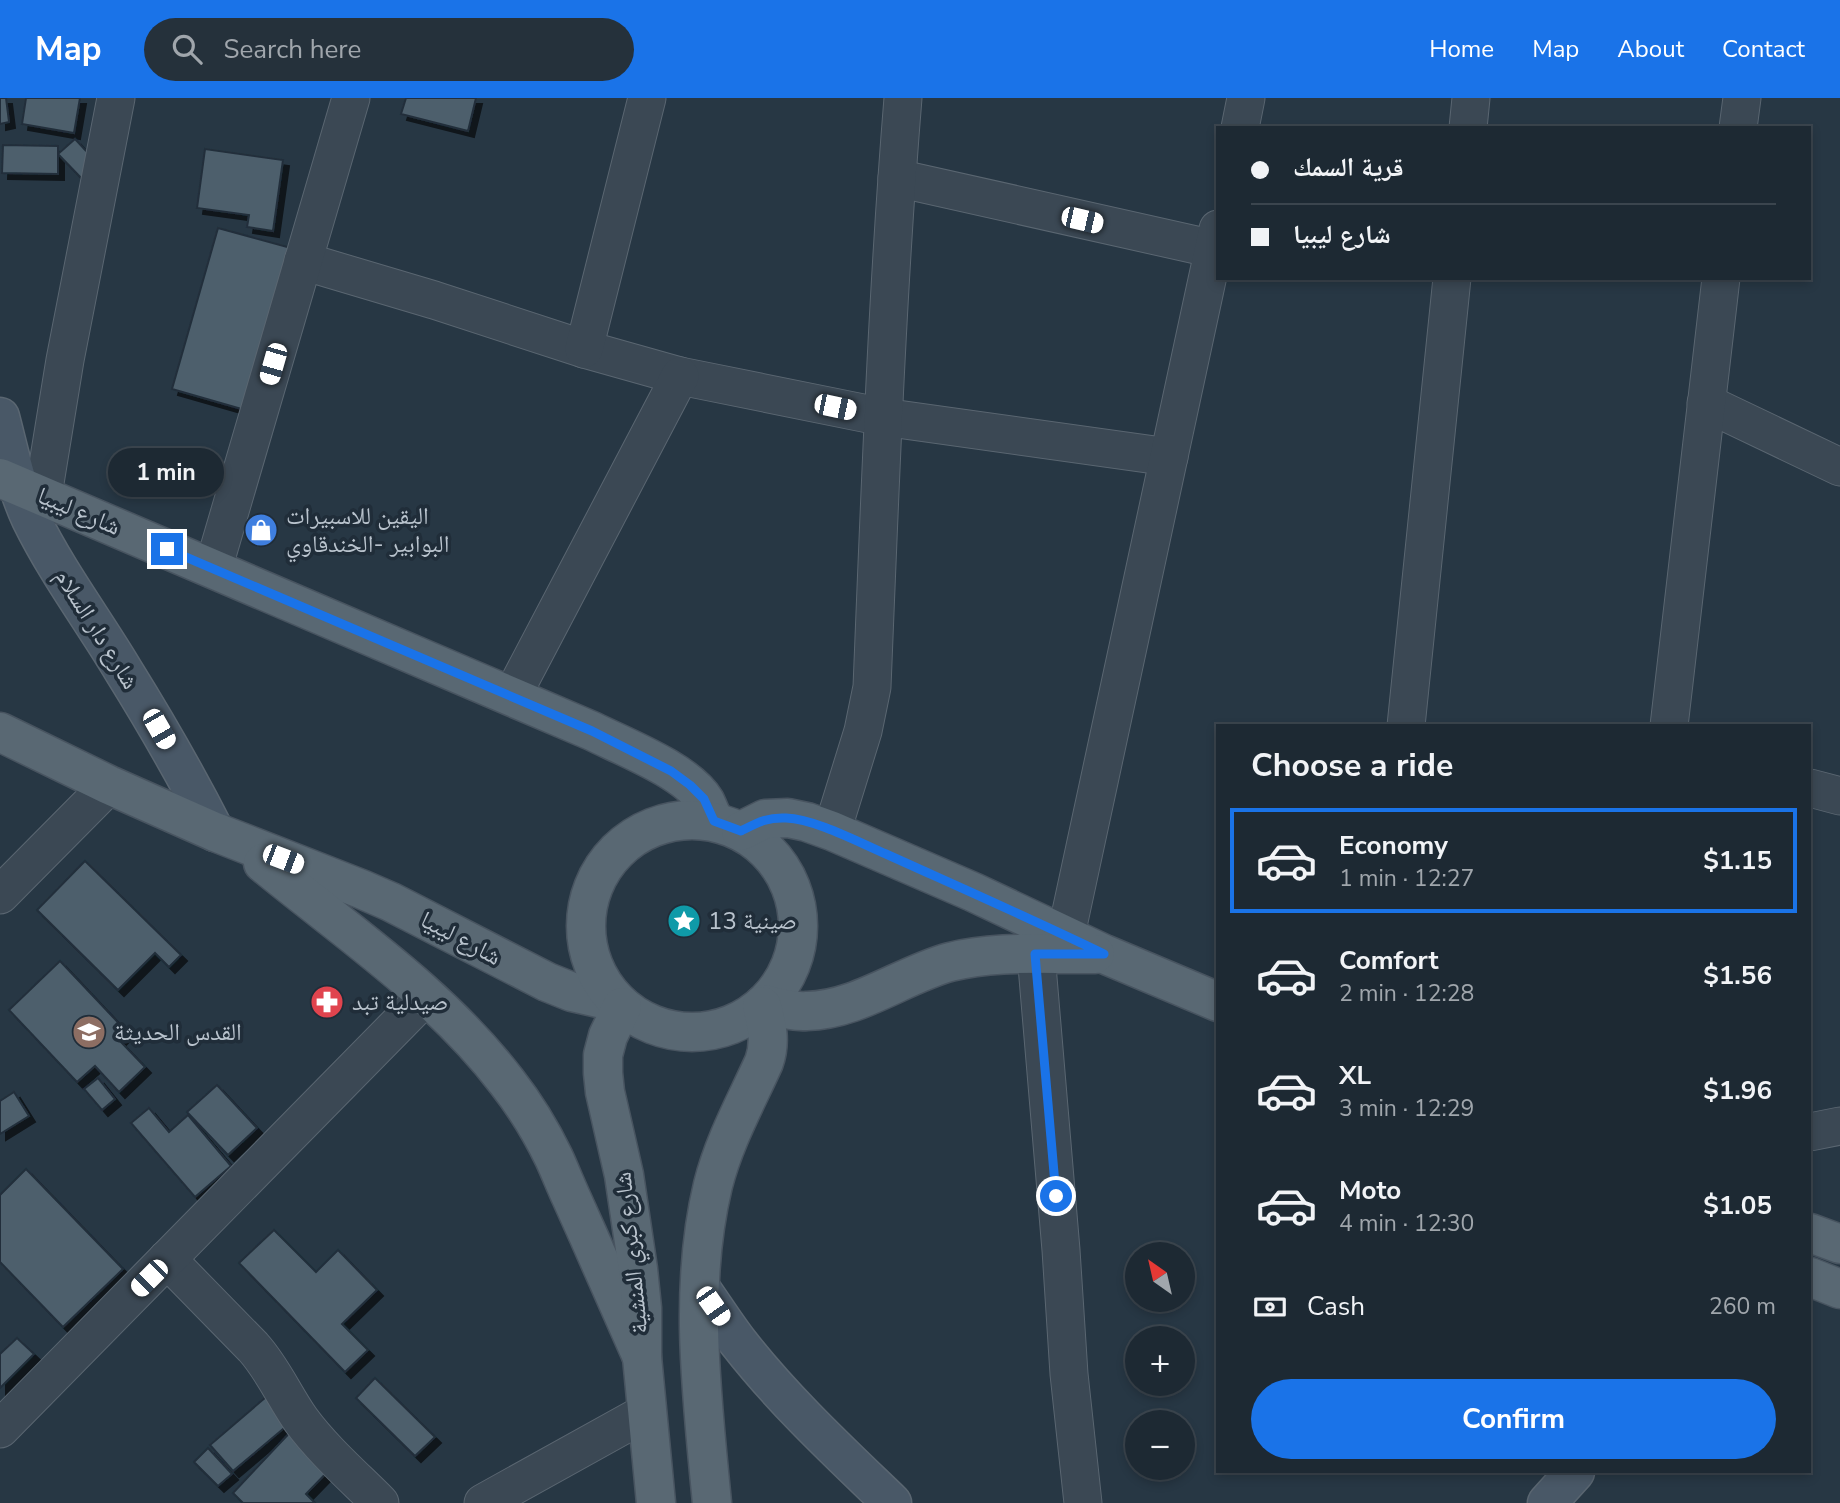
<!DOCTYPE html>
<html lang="en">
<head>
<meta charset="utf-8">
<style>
  :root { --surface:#1d2933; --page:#25313b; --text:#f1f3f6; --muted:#a0a6ac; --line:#3b454e; --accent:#1a73e8 }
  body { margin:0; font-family:"Nunito Sans","Noto Naskh Arabic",sans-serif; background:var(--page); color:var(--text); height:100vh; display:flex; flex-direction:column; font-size:26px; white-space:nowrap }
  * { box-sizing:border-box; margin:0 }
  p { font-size:23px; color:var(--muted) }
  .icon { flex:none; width:38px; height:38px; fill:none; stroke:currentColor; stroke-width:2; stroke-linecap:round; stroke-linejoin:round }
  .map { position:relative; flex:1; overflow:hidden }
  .panel { position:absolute; left:1216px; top:626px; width:595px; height:749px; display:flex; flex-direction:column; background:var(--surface); border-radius:0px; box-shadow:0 4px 10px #0003,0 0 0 2px var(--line) }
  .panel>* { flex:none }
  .guide { position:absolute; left:1216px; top:28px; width:595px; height:154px; border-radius:0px; box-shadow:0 4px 10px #0003,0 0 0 2px var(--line); display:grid; align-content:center; height:154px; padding:0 35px; background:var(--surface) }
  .needle { width:46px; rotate:326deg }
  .fabs { position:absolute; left:1125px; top:1144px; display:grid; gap:14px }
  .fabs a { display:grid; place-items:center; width:70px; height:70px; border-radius:50%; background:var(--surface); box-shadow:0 4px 10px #0003,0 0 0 2px var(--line); font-size:35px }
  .end { position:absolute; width:32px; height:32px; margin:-16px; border:9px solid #1a73e8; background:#fff; box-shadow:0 0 0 4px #fff }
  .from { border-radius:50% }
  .bubble { position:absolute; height:49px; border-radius:24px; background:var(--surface); box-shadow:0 4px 10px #0003,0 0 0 2px var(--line); font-size:23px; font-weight:700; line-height:49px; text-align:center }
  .car { position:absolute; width:21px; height:42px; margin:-21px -10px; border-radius:9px; box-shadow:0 0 5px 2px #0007; background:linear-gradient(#fff 24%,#345 0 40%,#fff 0 76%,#345 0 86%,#fff 0) }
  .guide b { display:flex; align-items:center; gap:24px; height:66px; font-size:26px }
  .guide b+b { border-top:2px solid var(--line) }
  .guide i { width:18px; height:18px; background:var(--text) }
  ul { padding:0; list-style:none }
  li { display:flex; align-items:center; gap:21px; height:105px; margin:0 14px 10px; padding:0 21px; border:4px solid transparent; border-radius:0px }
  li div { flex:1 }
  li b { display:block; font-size:26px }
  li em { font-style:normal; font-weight:700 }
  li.current { border-color:var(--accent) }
  li>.icon { width:63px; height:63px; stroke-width:1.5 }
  h2 { padding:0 35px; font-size:32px; line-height:84px }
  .pay { display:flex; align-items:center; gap:18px; height:77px; padding:0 35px; font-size:26px }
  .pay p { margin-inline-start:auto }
  .cta { display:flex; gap:14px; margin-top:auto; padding:14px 35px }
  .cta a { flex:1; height:80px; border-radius:42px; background:var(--accent); color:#fff; font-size:28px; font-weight:700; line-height:80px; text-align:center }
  header { display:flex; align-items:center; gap:42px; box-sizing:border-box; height:98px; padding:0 35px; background:var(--accent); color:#fff }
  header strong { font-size:33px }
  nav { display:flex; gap:38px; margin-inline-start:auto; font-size:24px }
  .search { width:490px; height:63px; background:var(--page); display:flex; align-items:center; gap:18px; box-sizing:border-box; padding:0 24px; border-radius:38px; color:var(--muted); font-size:26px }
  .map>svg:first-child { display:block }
  .building { fill:#4d5f6c; stroke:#222f3b; stroke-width:2; filter:url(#shadow) }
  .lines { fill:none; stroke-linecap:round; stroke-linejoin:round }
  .street-casing { stroke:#5a6671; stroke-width:39 }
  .secondary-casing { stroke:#5a6671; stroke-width:41 }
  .primary-casing { stroke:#485460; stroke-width:41 }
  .street { stroke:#3b4854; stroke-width:37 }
  .secondary { stroke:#495867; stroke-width:38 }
  .primary { stroke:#596873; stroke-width:38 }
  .route { stroke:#1a73e8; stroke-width:9 }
  .labels { text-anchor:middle; stroke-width:7; stroke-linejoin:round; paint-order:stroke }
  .street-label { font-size:24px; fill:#b9c3cd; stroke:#202d39 }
  .poi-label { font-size:24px; fill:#b9c3cd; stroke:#202d39; text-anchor:start }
</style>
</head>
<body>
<header>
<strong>Map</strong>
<div class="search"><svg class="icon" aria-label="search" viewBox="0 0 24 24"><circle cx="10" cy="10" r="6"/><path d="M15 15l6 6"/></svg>Search here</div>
<nav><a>Home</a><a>Map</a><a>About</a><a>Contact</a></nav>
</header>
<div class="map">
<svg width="1840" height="1405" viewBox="0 0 1840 1405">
  <defs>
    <filter id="shadow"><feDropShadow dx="6" dy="6" stdDeviation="0" flood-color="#0009"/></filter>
  </defs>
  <rect width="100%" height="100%" fill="#273744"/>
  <!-- building -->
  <g class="building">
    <path d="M 0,0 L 6,0 L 9,24 L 0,26 Z"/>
    <path d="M 26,0 L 80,0 L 74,35 L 22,26 Z"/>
    <path d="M 406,0 L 476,0 L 468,33 L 401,16 Z"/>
    <path d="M 75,41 L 102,70 L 86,85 L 58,56 Z"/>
    <path d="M 3,47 L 58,48 L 58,76 L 2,75 Z"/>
    <path d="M 205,51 L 283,62 L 273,133 L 247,129 L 249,117 L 197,110 Z"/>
    <path d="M 218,130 L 291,150 L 245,312 L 172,291 Z"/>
    <path d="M 85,763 L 181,857 L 169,869 L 155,855 L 118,892 L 37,812 Z"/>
    <path d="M 60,863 L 127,934 L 119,942 L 145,969 L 119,994 L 95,968 L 77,984 L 9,912 Z"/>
    <path d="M 98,980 L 115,1001 L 102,1012 L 84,991 Z"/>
    <path d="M 217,987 L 257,1030 L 228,1057 L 187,1014 Z"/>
    <path d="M 14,994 L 29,1018 L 0,1036 L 0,1003 Z"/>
    <path d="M 149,1010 L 169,1034 L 188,1017 L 231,1068 L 195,1099 L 131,1025 Z"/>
    <path d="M 26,1071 L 123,1171 L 63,1229 L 0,1164 L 0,1097 Z"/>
    <path d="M 274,1132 L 316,1174 L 338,1152 L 377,1192 L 342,1226 L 368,1252 L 345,1274 L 239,1165 Z"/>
    <path d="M 17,1240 L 34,1256 L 0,1290 L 0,1256 Z"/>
    <path d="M 375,1280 L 435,1339 L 415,1358 L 356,1300 Z"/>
    <path d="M 266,1299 L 289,1326 L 233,1373 L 210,1347 Z"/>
    <path d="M 297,1327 L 337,1364 L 306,1396 L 315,1405 L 243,1405 L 233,1395 Z"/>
    <path d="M 208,1350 L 232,1376 L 218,1388 L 194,1364 Z"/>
  </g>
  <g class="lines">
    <defs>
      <g id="street">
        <path d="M 1240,30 L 1246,0"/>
        <path d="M 1468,30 L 1471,0"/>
        <path d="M 1738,30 L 1742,0"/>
        <path d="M 897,80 L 1214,151"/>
        <path d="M 303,163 L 434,202 L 584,251 L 680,278 L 883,319 L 1169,359"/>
        <path d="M 584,251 L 647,0"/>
        <path d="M 1706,305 L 1840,369"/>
        <path d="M 43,397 L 65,262 L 116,0"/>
        <path d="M 213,471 L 351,0"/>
        <path d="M 512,598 L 680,278"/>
        <path d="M 1406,628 L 1452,180"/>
        <path d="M 1669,628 L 1721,180"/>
        <path d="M 1810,690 L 1840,698"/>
        <path d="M 832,733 L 863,633 L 872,589 C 880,393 887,196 903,0"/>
        <path d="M 0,797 L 109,687"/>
        <path d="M 1066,837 L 1218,131"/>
        <path d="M 1036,856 L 1061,1152 L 1069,1276 L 1083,1405"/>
        <path d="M 1810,1034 L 1840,1028"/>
        <path d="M 167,1161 L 253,1249 C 273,1271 284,1298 301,1322 C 323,1352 353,1378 380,1405"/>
        <path d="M 0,1331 L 426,898"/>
        <path d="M 483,1405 L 647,1314"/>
      </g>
      <g id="secondary">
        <path d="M 0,319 C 9,353 16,389 31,421 C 57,474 93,522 123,572 C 156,625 187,679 215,734"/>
        <path d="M 701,1191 C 713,1208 725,1227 738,1244 C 784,1303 839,1354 892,1405"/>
        <path d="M 1547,1405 L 1575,1374"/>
      </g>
      <g id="primary">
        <path d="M 0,380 L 592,633 C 624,649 687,673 705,703 C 708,709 711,717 714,723"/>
        <path d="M 0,634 L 109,687 L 215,734 L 361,791 L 391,804 L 547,884 L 572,894 L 616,904"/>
        <circle cx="692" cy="828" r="106"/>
        <path d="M 741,733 L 765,721 L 788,720 L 807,724 L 832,733 L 973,794 L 1104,856 L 1218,904"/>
        <path d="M 263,765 C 347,834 440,896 507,984 C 525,1007 541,1033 554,1060 C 560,1073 565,1086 571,1099 C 595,1152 618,1205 642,1259"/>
        <path d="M 764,906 C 778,910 793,914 807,913 C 858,912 902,877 950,864 C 997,852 1047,857 1095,856"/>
        <path d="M 622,909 L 608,938 L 603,957 L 603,975 L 605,994 L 624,1077 L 638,1171 L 642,1210 L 642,1259 L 656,1405"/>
        <path d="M 1810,1135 L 1840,1146"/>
        <path d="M 1810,1179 L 1840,1191"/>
        <path d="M 712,1405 C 702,1300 688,1190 713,1087 C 724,1043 746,1004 764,964 C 771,944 767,928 762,908"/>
      </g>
    </defs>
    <!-- street casing -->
    <use href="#street" class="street-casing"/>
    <!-- secondary casing -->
    <use href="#secondary" class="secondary-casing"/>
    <!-- primary casing -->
    <use href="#primary" class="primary-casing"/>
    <!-- street -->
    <use href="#street" class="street"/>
    <!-- secondary -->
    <use href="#secondary" class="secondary"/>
    <!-- primary -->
    <use href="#primary" class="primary"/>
  </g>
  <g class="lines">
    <!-- route -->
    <path class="route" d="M 167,451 L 592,633 L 671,673 L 690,687 L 704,701 L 714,723 L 741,733 C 757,725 767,719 786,720 C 815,721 858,744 886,756 C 959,789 1032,821 1104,856 L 1035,856 L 1056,1098"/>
  </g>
  <!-- icons -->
  <defs>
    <symbol id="shop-disc" viewBox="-11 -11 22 22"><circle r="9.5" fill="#3f7fe0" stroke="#202d39"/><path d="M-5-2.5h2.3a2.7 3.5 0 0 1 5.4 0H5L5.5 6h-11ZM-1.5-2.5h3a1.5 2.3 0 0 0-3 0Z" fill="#fff"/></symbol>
    <symbol id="sight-disc" viewBox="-11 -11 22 22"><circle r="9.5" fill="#0f9aa8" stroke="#202d39"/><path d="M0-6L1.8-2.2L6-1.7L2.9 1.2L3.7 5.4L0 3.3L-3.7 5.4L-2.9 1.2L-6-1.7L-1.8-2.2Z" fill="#fff"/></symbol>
    <symbol id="pharmacy-disc" viewBox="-11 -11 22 22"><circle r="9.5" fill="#e0444e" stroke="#202d39"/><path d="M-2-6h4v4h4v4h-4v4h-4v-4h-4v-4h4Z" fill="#fff"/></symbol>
    <symbol id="school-disc" viewBox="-11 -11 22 22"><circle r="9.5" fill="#8d6e63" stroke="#202d39"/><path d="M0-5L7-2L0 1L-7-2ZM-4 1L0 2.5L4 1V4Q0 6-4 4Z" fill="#fff"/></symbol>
  </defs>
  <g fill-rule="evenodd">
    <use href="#shop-disc" x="242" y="413" width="38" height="38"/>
    <use href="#sight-disc" x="665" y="804" width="38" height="38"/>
    <use href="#pharmacy-disc" x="308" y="885" width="38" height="38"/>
    <use href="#school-disc" x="70" y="915" width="38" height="38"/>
  </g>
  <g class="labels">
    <!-- street labels -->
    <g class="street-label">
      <text transform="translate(79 413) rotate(23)" y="8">شارع ليبيا</text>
      <text transform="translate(97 531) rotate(58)" y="8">شارع دار السلام</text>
      <text transform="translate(461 840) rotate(28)" y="8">شارع ليبيا</text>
      <text transform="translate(631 1155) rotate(-96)" y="8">شارع كبري المنشية</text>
    </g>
    <!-- poi labels -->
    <g class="poi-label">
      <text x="286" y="426">اليقين للاسبيرات<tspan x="286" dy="28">البوابير -الخندقاوي</tspan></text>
      <text x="708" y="831">صينية 13</text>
      <text x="352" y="912">صيدلية تبد</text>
      <text x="114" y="942">القدس الحديثة</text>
    </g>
  </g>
</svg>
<div class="fabs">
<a><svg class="needle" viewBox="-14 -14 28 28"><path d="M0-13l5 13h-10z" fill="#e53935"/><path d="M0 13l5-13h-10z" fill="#a0a6ac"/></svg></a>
<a>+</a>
<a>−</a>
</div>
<i class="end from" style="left:1056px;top:1098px"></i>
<i class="end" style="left:167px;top:451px"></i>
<div class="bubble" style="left:108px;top:350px;width:116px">1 min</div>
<i class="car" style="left:1082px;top:122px;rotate:103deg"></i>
<i class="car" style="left:273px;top:266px;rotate:196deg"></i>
<i class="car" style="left:835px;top:309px;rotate:102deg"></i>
<i class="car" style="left:159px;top:631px;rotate:150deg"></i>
<i class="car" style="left:283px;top:761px;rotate:111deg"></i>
<i class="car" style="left:149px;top:1180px;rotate:225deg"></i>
<i class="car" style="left:713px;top:1208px;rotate:145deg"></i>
<div class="guide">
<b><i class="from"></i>قرية السمك</b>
<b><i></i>شارع ليبيا</b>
</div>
<section class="panel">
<h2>Choose a ride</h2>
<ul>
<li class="current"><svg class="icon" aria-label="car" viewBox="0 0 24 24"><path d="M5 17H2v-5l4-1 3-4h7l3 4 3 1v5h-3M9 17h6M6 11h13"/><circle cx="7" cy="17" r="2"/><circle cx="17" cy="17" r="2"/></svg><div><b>Economy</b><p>1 min · 12:27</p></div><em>$1.15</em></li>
<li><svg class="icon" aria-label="car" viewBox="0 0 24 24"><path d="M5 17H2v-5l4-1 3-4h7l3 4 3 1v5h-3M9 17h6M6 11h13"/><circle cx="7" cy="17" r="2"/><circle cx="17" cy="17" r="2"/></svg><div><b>Comfort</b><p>2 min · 12:28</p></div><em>$1.56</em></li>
<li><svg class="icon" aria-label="car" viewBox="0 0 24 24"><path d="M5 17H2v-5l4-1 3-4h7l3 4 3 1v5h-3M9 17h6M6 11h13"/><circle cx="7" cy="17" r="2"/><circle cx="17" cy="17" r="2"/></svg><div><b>XL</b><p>3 min · 12:29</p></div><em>$1.96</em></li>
<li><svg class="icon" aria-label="car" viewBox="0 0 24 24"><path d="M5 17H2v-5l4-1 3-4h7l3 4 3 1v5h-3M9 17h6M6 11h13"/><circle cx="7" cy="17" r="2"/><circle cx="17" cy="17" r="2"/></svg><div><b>Moto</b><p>4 min · 12:30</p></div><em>$1.05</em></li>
</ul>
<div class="pay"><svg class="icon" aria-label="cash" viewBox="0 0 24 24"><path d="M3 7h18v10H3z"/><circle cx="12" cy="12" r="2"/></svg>Cash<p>260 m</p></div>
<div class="cta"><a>Confirm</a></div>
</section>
</div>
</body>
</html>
